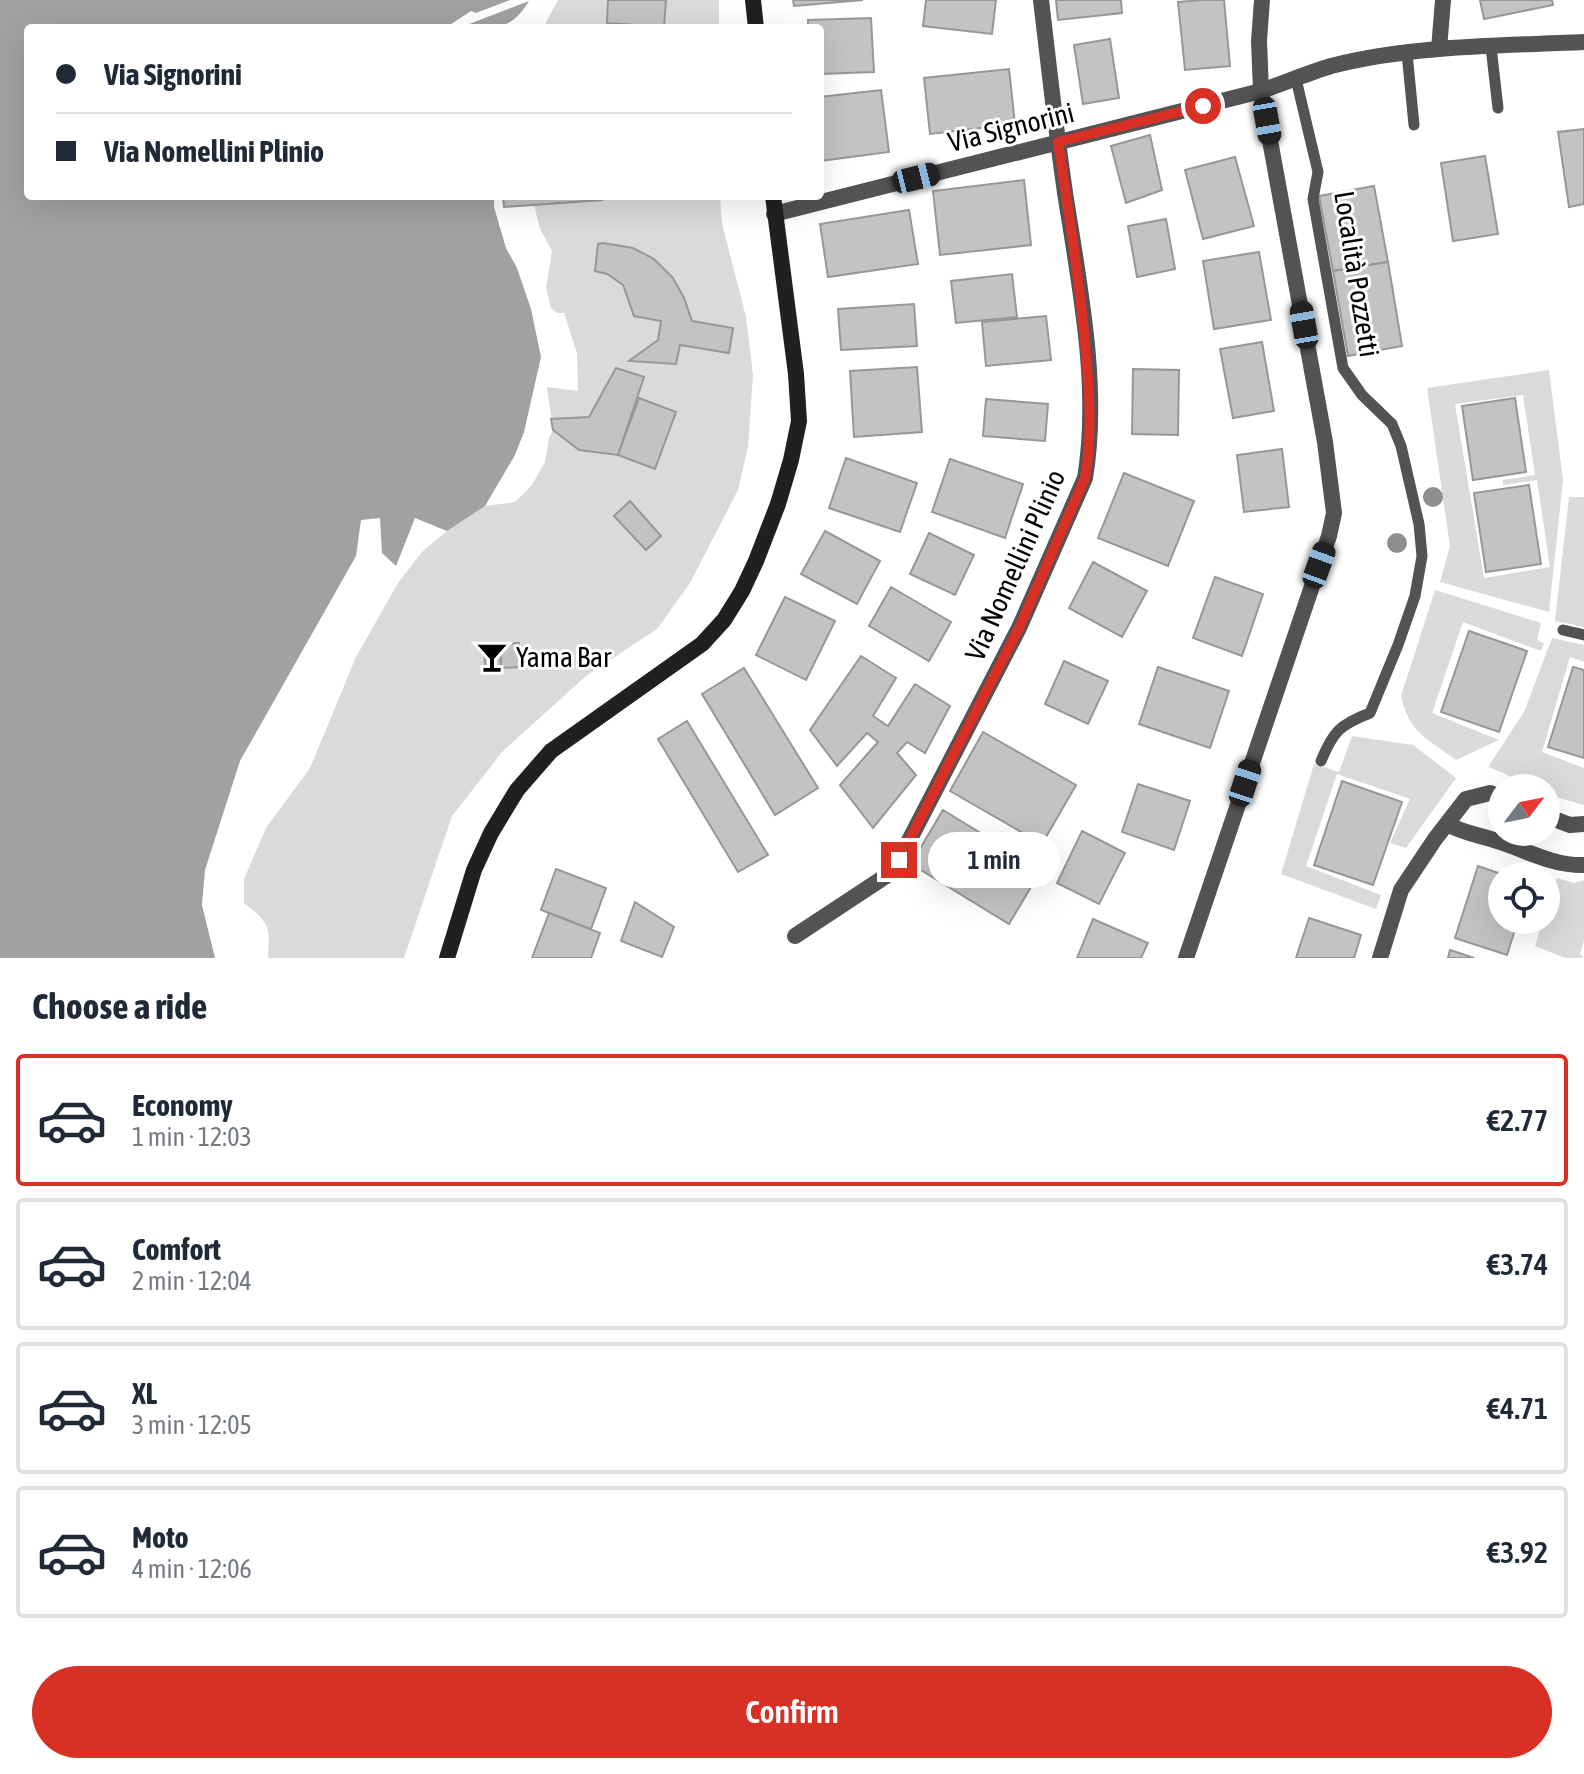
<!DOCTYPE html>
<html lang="en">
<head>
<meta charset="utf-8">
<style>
  :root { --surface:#fff; --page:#f2f2f3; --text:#1f2937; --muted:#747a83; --line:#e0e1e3; --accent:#d93025 }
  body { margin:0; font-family:"Asap Condensed",sans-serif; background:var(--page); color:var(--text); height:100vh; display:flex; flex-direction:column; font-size:30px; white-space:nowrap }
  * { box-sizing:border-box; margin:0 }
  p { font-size:26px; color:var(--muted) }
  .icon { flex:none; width:44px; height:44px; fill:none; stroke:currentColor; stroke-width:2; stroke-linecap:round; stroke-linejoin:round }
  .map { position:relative; height:958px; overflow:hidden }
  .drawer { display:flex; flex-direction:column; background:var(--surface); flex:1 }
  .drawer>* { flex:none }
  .guide { position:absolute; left:24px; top:24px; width:800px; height:176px; border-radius:8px; box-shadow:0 8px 32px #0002; display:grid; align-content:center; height:176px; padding:0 32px; background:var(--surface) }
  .needle { width:52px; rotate:58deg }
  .fabs { position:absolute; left:1488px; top:774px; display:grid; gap:16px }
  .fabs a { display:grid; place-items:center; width:72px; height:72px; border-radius:50%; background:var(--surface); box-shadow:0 8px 32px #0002; font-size:40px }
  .end { position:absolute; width:36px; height:36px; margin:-18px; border:10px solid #d93025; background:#fff; box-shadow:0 0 0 4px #fff }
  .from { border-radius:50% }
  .bubble { position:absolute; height:56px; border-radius:28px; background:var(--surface); box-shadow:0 8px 32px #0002; font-size:26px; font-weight:600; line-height:56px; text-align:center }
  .car { position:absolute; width:24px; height:48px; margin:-24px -12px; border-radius:10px; box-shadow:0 0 6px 2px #0007; background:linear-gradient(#222 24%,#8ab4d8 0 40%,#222 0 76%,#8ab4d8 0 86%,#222 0) }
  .guide b { display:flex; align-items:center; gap:28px; height:76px; font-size:30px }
  .guide b+b { border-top:2px solid var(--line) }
  .guide i { width:20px; height:20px; background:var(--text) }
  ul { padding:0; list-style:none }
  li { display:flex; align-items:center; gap:24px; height:132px; margin:0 16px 12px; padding:0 16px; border:4px solid var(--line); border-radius:8px }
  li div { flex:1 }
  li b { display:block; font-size:30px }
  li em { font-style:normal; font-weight:600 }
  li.on { border-color:var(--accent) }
  li>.icon { width:72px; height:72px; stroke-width:1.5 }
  h2 { padding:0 32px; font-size:36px; line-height:96px }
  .primary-button { display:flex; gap:16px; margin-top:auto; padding:16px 32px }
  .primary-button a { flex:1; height:92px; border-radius:48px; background:var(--accent); color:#fff; font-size:32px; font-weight:600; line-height:92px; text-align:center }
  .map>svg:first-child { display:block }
  .green { fill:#dadada; fill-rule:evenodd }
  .water { fill:#a1a1a1 }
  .building { fill:#c3c3c3; stroke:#979797; stroke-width:2 }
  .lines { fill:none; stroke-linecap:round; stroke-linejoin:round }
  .lane { stroke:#535353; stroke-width:11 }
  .street { stroke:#535353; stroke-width:16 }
  .secondary { stroke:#202020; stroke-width:16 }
  .tree { fill:#8e8e8e }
  .route { stroke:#d93025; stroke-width:10 }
  .labels { text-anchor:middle; stroke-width:6; stroke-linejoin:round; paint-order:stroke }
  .street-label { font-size:28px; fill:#000; stroke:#fff }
  .poi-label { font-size:28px; fill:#000; stroke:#fff; text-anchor:start }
</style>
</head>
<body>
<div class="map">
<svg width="1584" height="958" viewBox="0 0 1584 958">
  <rect width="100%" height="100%" fill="#fff"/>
  <!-- green -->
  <g class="green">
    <path d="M 558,0 L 719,0 L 719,28 L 543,28 Z"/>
    <path d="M 602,196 L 720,196 L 722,223 L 746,317 L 753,375 L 748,447 L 738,490 L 690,583 L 657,629 L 586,676 L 503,751 L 452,816 L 404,958 L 268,958 C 270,927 270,923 244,903 L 244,879 L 266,828 L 310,768 L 356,657 L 398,583 L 422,552 L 447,531 L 485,506 L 515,502 L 532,485 L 545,462 L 549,438 L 553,430 L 547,387 L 578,391 L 577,353 L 564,313 L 557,313 L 551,308 L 546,288 L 552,251 L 540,229 L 534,205 L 602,200 Z"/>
    <path d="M 1549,370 L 1563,480 L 1549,612 L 1440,582 L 1450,546 L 1427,388 ZM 1523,395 L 1535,475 L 1503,480 L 1503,485 L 1537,480 L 1550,567 L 1484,578 L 1455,404 Z"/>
    <path d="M 1569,497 L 1584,497 L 1584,627 L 1555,621 Z"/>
    <path d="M 1435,590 L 1541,623 L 1537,640 L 1544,643 L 1541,651 L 1463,622 L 1432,713 L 1499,740 L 1456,760 C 1428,739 1409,733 1401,696 Z"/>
    <path d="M 1552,638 L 1584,645 L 1584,662 L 1570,657 L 1542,752 L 1584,768 L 1584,805 L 1546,794 L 1546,788 C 1524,788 1509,773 1488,767 L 1524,712 Z"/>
    <path d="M 1352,736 L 1413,745 L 1456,778 L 1406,848 L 1390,843 L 1410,799 L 1337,774 L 1306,866 L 1381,895 L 1376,909 L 1281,874 L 1314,764 L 1339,772 Z"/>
    <path d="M 1557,878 L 1574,883 L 1584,880 L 1584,940 L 1580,954 L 1584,958 L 1565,958 L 1535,946 L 1543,920 L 1546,920 L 1546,912 Z"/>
  </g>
  <!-- water -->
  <g class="water">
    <path d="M 0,0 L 510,0 L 476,13 L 471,11 L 445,28 L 28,28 L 28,196 L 494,196 L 494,207 L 506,248 L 517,268 L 531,309 L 541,357 L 524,432 L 515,455 L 485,506 L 447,531 L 415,518 L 396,566 L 382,553 L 380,518 L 361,520 L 356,556 L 240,761 L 205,870 L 202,905 L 215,958 L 0,958 Z"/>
    <path d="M 529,1 C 510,33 492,28 459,28 Z"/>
  </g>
  <!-- building -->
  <g class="building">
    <path d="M 608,0 L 666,0 L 664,27 L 607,23 Z"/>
    <path d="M 793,0 L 863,0 L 794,6 Z"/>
    <path d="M 926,0 L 996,0 L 992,34 L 923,26 Z"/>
    <path d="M 1056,0 L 1121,0 L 1122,13 L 1058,20 Z"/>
    <path d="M 1202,0 L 1224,0 L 1230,66 L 1185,70 L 1178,2 Z"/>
    <path d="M 1480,0 L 1552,0 L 1553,5 L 1484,19 Z"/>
    <path d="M 871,18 L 874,72 L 820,74 L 820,28 L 808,28 L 808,20 Z"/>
    <path d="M 1110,39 L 1119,98 L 1083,104 L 1074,45 Z"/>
    <path d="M 1009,69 L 1015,124 L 930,134 L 924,78 Z"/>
    <path d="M 881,90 L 889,152 L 820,161 L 820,97 Z"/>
    <path d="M 1584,129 L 1584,204 L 1569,207 L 1558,132 Z"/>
    <path d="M 1150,135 L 1162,190 L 1126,203 L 1111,146 Z"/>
    <path d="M 1485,156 L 1498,234 L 1453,241 L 1441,163 Z"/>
    <path d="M 1235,157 L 1254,226 L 1203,239 L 1185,170 Z"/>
    <path d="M 1024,180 L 1031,245 L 940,255 L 933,191 Z"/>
    <path d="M 1374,186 L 1388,262 L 1333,271 L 1319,196 Z"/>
    <path d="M 503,196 L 602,196 L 602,200 L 504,207 Z"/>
    <path d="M 909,210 L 918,264 L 828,277 L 820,224 Z"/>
    <path d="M 1166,219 L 1175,269 L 1137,277 L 1128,226 Z"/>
    <path d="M 603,243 L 633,248 L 654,259 L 673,278 L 684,298 L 692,321 L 733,328 L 729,353 L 680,345 L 676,364 L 629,361 L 658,340 L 661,321 L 634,316 L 623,285 L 607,274 L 595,271 L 598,244 Z"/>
    <path d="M 1259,252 L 1271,320 L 1214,329 L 1203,261 Z"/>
    <path d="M 1388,262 L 1402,346 L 1348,356 L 1333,271 Z"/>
    <path d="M 1012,274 L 1017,317 L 956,323 L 951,281 Z"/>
    <path d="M 914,304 L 917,346 L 841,350 L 838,309 Z"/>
    <path d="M 1046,316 L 1051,360 L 986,366 L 982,322 Z"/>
    <path d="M 1262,342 L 1274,411 L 1233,418 L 1220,349 Z"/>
    <path d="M 917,367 L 922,432 L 854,437 L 850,371 Z"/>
    <path d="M 616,368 L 644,377 L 618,455 L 579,450 L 553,430 L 551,419 L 589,417 Z"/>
    <path d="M 1133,369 L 1179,370 L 1178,435 L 1132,434 Z"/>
    <path d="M 639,398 L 676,412 L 655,469 L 618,455 Z"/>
    <path d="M 1515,398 L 1526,472 L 1473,480 L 1462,406 Z"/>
    <path d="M 986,399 L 1048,404 L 1045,441 L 983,436 Z"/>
    <path d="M 1282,449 L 1289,507 L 1244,512 L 1237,455 Z"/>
    <path d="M 846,458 L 917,483 L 900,532 L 829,508 Z"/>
    <path d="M 950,459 L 1023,484 L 1005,538 L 932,512 Z"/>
    <path d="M 1124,473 L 1194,501 L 1168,566 L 1098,538 Z"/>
    <path d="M 1529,485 L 1541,564 L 1486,572 L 1474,493 Z"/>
    <path d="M 630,501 L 661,536 L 646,550 L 614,516 Z"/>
    <path d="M 825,531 L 880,561 L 857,604 L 801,574 Z"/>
    <path d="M 929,533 L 974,555 L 955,595 L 910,574 Z"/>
    <path d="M 1093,562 L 1147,591 L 1122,637 L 1069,608 Z"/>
    <path d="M 1215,577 L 1263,594 L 1242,656 L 1193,638 Z"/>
    <path d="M 891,587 L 951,622 L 929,661 L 869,626 Z"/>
    <path d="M 785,597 L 835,621 L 806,680 L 756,655 Z"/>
    <path d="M 1469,631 L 1527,651 L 1499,732 L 1441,712 Z"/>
    <path d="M 519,643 L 521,667 L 501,668 L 500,644 Z"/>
    <path d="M 500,644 L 501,668 L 485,669 L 484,645 Z"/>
    <path d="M 861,656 L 896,678 L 873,716 L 888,726 L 915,684 L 950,706 L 925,753 L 907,742 L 897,753 L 916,775 L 873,828 L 840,785 L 878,742 L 867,733 L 837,766 L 810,730 Z"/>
    <path d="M 1064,661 L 1108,681 L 1088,724 L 1045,704 Z"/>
    <path d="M 1158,667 L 1229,691 L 1210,748 L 1139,724 Z"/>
    <path d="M 1573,667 L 1584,670 L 1584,758 L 1548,747 Z"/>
    <path d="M 744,668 L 818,788 L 775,815 L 702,694 Z"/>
    <path d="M 687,721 L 768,855 L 738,872 L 658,739 Z"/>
    <path d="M 983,732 L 1076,785 L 1042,844 L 950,791 Z"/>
    <path d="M 1342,781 L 1402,802 L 1373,885 L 1314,865 Z"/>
    <path d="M 1138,784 L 1190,801 L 1174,850 L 1122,832 Z"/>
    <path d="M 943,810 L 1041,870 L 1009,924 L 911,864 Z"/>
    <path d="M 1082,831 L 1125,853 L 1099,904 L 1057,883 Z"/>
    <path d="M 1478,866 L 1507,876 L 1502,876 L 1502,920 L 1518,920 L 1507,955 L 1455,938 Z"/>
    <path d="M 556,869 L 606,888 L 591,929 L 541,910 Z"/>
    <path d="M 635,902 L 674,927 L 662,957 L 621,941 Z"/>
    <path d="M 549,913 L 600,933 L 591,958 L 532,958 Z"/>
    <path d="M 1309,918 L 1361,935 L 1354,958 L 1296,958 Z"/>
    <path d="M 1093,919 L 1148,943 L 1141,958 L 1077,958 Z"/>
    <path d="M 1450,950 L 1474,958 L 1448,958 Z"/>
  </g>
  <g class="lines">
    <!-- lane -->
    <g class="lane">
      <path d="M 1491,47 L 1498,108"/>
      <path d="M 1407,53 L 1414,125"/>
      <path d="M 1296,79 L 1318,172 L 1313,199 L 1343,368 L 1362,395 L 1392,424 L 1401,446 L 1419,524 L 1422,556 L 1415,596 L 1398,645 L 1370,713 C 1339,725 1333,732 1321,761"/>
      <path d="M 1563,630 L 1584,635"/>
    </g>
    <!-- street -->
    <g class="street">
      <path d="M 1439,49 L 1443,0"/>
      <path d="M 774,214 L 1261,91 C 1284,83 1308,73 1331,66 C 1413,45 1500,46 1584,42"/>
      <path d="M 1546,816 L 1570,825 L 1584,824"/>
      <path d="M 1447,824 C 1465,834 1481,835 1500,842 C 1528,851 1554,866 1584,865"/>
      <path d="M 795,936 L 886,876 L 899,860 L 1019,628 L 1085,478 C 1100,389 1080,288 1066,199 C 1056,133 1049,67 1041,0"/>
      <path d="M 1186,958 L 1329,536 L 1334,513 L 1325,442 L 1261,91 L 1259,41 L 1262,0"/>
      <path d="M 1380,958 L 1401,890 L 1435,839 L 1466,799 L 1490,793 L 1502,798"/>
    </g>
    <!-- secondary -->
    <g class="secondary">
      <path d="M 753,0 L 756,28"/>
      <path d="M 447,958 L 474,870 L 491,833 L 517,790 L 551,751 L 702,644 L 724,620 L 742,591 L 756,561 L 778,504 L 791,460 L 799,421 L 796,374 L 773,196"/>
    </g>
  </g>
  <!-- trees -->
  <g class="tree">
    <circle cx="1433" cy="497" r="10"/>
    <circle cx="1397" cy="543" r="10"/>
  </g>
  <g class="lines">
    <!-- route -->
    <path class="route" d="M 899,860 L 1019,628 L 1085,478 C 1093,433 1089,388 1085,343 C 1079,275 1068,209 1058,142 L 1203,106"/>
  </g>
  <!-- icons -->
  <defs>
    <symbol id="bar-bare" viewBox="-9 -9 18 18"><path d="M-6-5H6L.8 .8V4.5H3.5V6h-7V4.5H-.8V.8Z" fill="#000" stroke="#fff" stroke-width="2.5" paint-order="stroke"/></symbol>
  </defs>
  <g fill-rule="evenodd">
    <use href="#bar-bare" x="470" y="635" width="44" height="44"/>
  </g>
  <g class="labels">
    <!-- street labels -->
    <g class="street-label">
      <text transform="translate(1011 127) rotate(-14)" y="10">Via Signorini</text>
      <text transform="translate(1357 274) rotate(81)" y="10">Località Pozzetti</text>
      <text transform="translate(1015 565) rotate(-66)" y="10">Via Nomellini Plinio</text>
    </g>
    <!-- poi labels -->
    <g class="poi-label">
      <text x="516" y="667">Yama Bar</text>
    </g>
  </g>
</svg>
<div class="fabs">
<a><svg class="needle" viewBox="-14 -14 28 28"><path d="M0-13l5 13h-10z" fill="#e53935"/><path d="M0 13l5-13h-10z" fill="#747a83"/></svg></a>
<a><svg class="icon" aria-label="locate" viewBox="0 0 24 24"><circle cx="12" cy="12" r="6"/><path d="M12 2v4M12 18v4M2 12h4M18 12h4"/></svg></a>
</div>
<i class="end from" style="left:1203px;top:106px"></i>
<i class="end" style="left:899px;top:860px"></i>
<div class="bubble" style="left:928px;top:832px;width:132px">1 min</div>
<i class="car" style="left:1267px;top:121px;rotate:170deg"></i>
<i class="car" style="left:916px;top:178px;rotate:76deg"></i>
<i class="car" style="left:1304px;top:325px;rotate:350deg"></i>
<i class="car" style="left:1319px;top:565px;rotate:20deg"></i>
<i class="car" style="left:1245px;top:783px;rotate:18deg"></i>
<div class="guide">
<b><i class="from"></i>Via Signorini</b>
<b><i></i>Via Nomellini Plinio</b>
</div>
</div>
<section class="drawer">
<h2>Choose a ride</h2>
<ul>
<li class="on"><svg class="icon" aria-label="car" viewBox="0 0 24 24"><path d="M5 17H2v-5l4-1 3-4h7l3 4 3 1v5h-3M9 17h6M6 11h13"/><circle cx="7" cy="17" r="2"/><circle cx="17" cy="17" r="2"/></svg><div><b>Economy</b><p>1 min · 12:03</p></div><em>€2.77</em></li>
<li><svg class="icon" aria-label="car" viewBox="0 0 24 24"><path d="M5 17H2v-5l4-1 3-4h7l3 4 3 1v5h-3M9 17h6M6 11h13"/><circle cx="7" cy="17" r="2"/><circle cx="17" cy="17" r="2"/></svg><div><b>Comfort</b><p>2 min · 12:04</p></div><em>€3.74</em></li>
<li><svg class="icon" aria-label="car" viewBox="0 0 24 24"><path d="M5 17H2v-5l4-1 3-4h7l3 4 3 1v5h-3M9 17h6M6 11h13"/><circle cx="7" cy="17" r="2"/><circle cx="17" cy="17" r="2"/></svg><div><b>XL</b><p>3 min · 12:05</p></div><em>€4.71</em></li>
<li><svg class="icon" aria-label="car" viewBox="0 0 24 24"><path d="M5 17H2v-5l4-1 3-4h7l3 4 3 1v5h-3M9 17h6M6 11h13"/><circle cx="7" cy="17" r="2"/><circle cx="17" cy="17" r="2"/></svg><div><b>Moto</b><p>4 min · 12:06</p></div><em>€3.92</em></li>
</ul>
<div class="primary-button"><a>Confirm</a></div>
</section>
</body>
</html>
